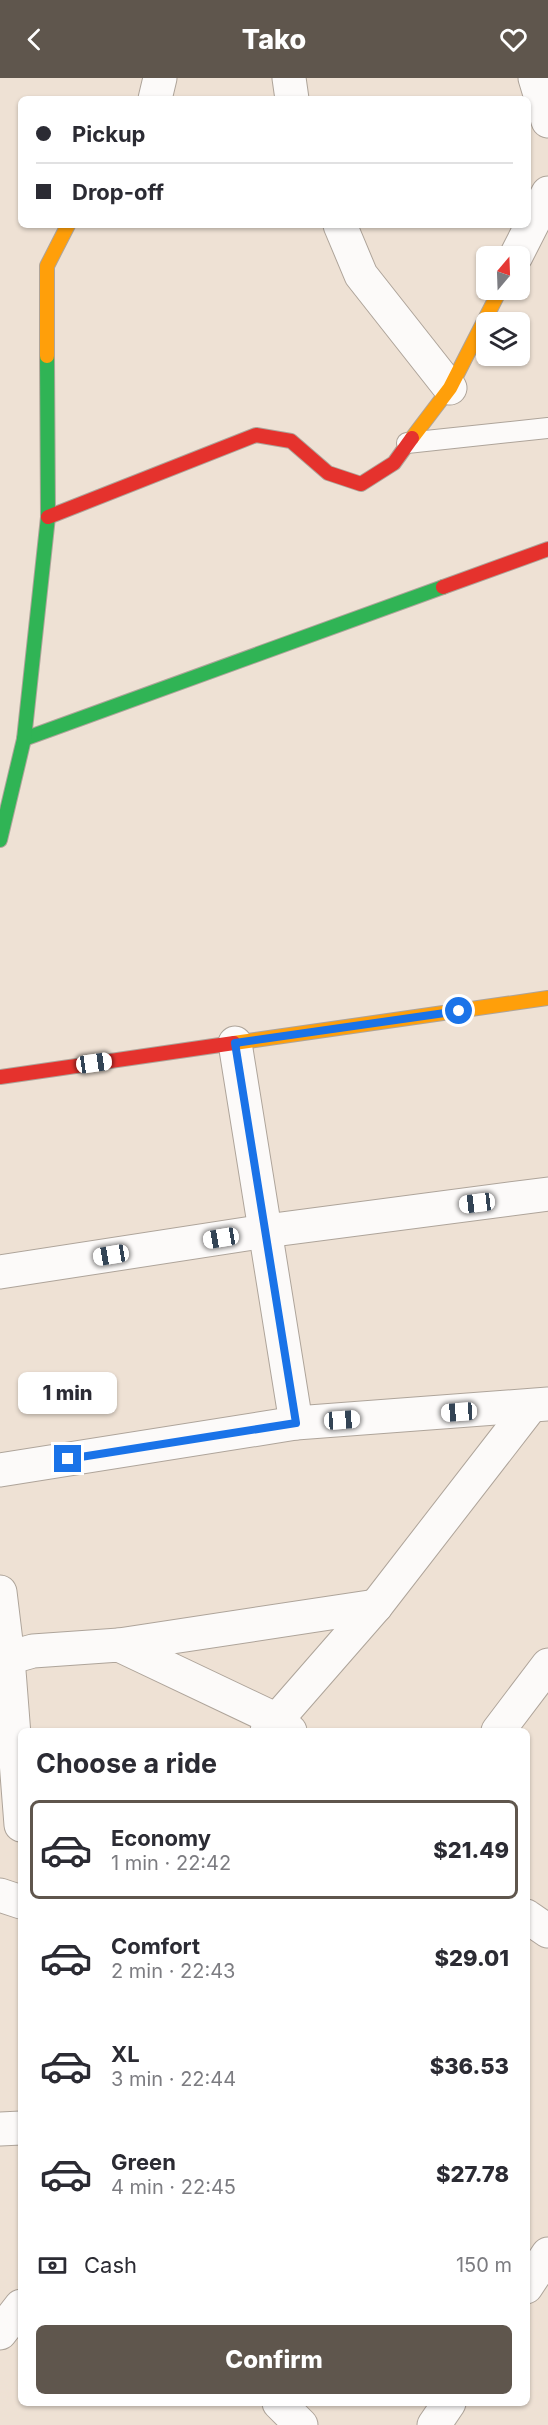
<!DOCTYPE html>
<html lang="en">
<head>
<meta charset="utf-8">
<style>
  :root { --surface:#fff; --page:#f2f2f3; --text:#2b2b33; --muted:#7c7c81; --line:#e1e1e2; --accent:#5f564d }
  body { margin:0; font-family:Inter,sans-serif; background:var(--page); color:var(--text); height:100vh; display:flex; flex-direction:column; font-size:22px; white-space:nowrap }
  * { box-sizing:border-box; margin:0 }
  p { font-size:20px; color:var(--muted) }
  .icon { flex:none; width:33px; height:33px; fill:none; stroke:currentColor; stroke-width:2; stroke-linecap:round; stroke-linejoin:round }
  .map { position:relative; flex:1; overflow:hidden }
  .sheet { position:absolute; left:18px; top:1650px; width:512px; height:678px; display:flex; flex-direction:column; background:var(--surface); border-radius:9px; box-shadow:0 2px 4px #0004 }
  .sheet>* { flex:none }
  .top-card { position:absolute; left:18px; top:18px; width:513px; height:132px; border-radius:9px; box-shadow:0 2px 4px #0004; display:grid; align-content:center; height:132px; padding:0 18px; background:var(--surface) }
  .needle { width:39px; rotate:19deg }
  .fabs { position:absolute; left:476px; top:168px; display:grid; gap:12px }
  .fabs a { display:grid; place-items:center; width:54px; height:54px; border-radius:9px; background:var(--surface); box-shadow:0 2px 4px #0004; font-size:30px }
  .end { position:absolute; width:27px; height:27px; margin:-14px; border:8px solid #1a73e8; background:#fff; box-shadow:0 0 0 3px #fff }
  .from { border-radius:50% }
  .bubble { position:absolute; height:42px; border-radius:9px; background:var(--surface); box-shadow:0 2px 4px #0004; font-size:20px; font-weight:800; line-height:42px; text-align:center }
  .car { position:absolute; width:18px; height:36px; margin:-18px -9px; border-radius:8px; box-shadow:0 0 4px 2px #0007; background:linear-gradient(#fff 24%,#345 0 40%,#fff 0 76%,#345 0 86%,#fff 0) }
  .top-card b { display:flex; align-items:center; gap:21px; height:57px; font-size:22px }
  .top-card b+b { border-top:2px solid var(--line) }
  .top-card i { width:15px; height:15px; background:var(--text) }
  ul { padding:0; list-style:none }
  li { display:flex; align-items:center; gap:18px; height:99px; margin:0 12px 9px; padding:0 6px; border:3px solid transparent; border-radius:9px }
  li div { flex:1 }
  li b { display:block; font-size:22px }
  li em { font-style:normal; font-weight:800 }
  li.selected { border-color:var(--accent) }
  li>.icon { width:54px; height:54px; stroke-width:1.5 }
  h2 { padding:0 18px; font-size:27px; line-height:72px }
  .pay { display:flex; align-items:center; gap:15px; height:66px; padding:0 18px; font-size:22px }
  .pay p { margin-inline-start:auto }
  .cta { display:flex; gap:12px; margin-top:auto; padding:12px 18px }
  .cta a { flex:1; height:69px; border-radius:9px; background:var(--accent); color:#fff; font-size:24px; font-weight:800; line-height:69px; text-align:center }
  header { display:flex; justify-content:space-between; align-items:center; height:78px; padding:0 18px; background:var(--accent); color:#fff; font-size:27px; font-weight:800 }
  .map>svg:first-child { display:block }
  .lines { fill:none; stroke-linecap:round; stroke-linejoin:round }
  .lane-casing { stroke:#aea49a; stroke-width:22 }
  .street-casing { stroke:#aea49a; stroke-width:35 }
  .fast-casing { stroke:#aea49a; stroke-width:16 }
  .slow-casing { stroke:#aea49a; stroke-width:16 }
  .jam-casing { stroke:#aea49a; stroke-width:16 }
  .lane { stroke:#fcfaf9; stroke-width:20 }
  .street { stroke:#fcfaf9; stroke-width:33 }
  .fast { stroke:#30b455; stroke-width:14 }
  .slow { stroke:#ff9f0a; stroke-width:14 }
  .jam { stroke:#e5322d; stroke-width:14 }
  .route { stroke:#1a73e8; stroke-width:8 }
</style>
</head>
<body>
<header><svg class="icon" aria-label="back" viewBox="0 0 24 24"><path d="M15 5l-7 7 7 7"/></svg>Tako<svg class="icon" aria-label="heart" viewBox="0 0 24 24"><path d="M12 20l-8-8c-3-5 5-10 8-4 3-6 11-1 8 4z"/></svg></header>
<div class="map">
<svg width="548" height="2347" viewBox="0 0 548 2347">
  <rect width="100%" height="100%" fill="#eee1d4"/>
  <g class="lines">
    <defs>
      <path id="lane" d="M 407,365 L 548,350"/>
      <g id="street">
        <path d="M 289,0 L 292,21"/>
        <path d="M 535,0 L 548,43"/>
        <path d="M 155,21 L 160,0"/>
        <path d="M 340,147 L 361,197 L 450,310"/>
        <path d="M 516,178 L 548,115"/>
        <path d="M 235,965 L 296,1345"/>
        <path d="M 0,1194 L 266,1153 L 548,1116"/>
        <path d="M 0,1392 L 296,1345 L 548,1326"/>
        <path d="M 0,1514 L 8,1580 L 21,1747"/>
        <path d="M 119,1567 L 376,1528"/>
        <path d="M 0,1575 L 8,1580 L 33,1573 L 119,1567 L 277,1642 L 290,1653"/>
        <path d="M 267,1653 L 376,1528 L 530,1329"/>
        <path d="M 498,1653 L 548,1587"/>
        <path d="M 0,1817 L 21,1824"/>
        <path d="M 526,1838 L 548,1853"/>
        <path d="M 0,2051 L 21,2050"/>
        <path d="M 526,2209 L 548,2176"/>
        <path d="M 0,2255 L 21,2228"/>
        <path d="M 279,2325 L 301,2347"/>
        <path d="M 434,2347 L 449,2325"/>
      </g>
      <g id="fast">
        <path d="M 24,661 L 443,509"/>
        <path d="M 0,762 L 24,661 L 48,439 L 47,278"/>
      </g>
      <g id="slow">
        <path d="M 47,278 L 47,188 L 68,147"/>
        <path d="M 412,360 L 450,310 L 500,212"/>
        <path d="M 234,965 L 548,920"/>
      </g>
      <g id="jam">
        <path d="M 48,439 L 256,357 L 291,363 L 328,395 L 361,406 L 394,385 L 412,360"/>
        <path d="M 443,509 L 548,471"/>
        <path d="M 0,999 L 234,965"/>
      </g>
    </defs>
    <!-- lane casing -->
    <use href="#lane" class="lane-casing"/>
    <!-- street casing -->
    <use href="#street" class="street-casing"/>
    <!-- fast casing -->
    <use href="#fast" class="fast-casing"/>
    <!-- slow casing -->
    <use href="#slow" class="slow-casing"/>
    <!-- jam casing -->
    <use href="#jam" class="jam-casing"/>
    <!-- lane -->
    <use href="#lane" class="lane"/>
    <!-- street -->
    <use href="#street" class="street"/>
    <!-- fast -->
    <use href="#fast" class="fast"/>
    <!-- slow -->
    <use href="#slow" class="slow"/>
    <!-- jam -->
    <use href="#jam" class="jam"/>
  </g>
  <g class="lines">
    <!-- route -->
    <path class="route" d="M 68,1381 L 296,1345 L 235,965 L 459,933"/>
  </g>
</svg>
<div class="fabs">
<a><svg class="needle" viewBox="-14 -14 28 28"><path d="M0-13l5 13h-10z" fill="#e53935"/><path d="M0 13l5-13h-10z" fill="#7c7c81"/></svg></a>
<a><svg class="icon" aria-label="layers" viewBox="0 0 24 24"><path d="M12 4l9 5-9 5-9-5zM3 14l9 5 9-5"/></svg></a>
</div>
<i class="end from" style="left:459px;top:933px"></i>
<i class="end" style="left:68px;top:1381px"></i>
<div class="bubble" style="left:18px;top:1294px;width:99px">1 min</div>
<i class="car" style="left:94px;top:985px;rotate:82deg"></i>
<i class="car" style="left:477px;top:1125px;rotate:263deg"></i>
<i class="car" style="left:221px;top:1160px;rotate:261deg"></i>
<i class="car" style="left:111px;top:1177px;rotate:261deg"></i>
<i class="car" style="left:459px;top:1334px;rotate:266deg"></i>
<i class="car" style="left:342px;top:1342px;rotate:86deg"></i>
<div class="top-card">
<b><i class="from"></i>Pickup</b>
<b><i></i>Drop-off</b>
</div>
<section class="sheet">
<h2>Choose a ride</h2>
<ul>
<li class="selected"><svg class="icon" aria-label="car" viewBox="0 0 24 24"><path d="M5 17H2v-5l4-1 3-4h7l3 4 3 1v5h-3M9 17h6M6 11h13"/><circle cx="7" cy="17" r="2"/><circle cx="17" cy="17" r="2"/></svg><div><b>Economy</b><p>1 min · 22:42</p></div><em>$21.49</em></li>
<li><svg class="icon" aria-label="car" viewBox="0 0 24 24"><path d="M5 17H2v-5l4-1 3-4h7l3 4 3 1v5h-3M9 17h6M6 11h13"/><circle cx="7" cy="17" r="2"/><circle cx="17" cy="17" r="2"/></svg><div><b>Comfort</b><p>2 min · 22:43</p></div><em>$29.01</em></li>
<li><svg class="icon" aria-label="car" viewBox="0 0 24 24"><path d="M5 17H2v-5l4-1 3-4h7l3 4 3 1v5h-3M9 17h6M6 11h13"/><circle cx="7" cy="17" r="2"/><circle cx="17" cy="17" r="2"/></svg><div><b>XL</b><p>3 min · 22:44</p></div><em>$36.53</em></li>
<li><svg class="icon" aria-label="car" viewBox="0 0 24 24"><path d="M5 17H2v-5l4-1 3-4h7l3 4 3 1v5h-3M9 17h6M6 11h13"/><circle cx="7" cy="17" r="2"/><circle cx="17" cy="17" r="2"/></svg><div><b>Green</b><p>4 min · 22:45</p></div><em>$27.78</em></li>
</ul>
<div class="pay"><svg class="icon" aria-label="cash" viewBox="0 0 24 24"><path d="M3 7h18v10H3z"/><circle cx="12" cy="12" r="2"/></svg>Cash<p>150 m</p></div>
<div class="cta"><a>Confirm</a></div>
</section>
</div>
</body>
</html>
